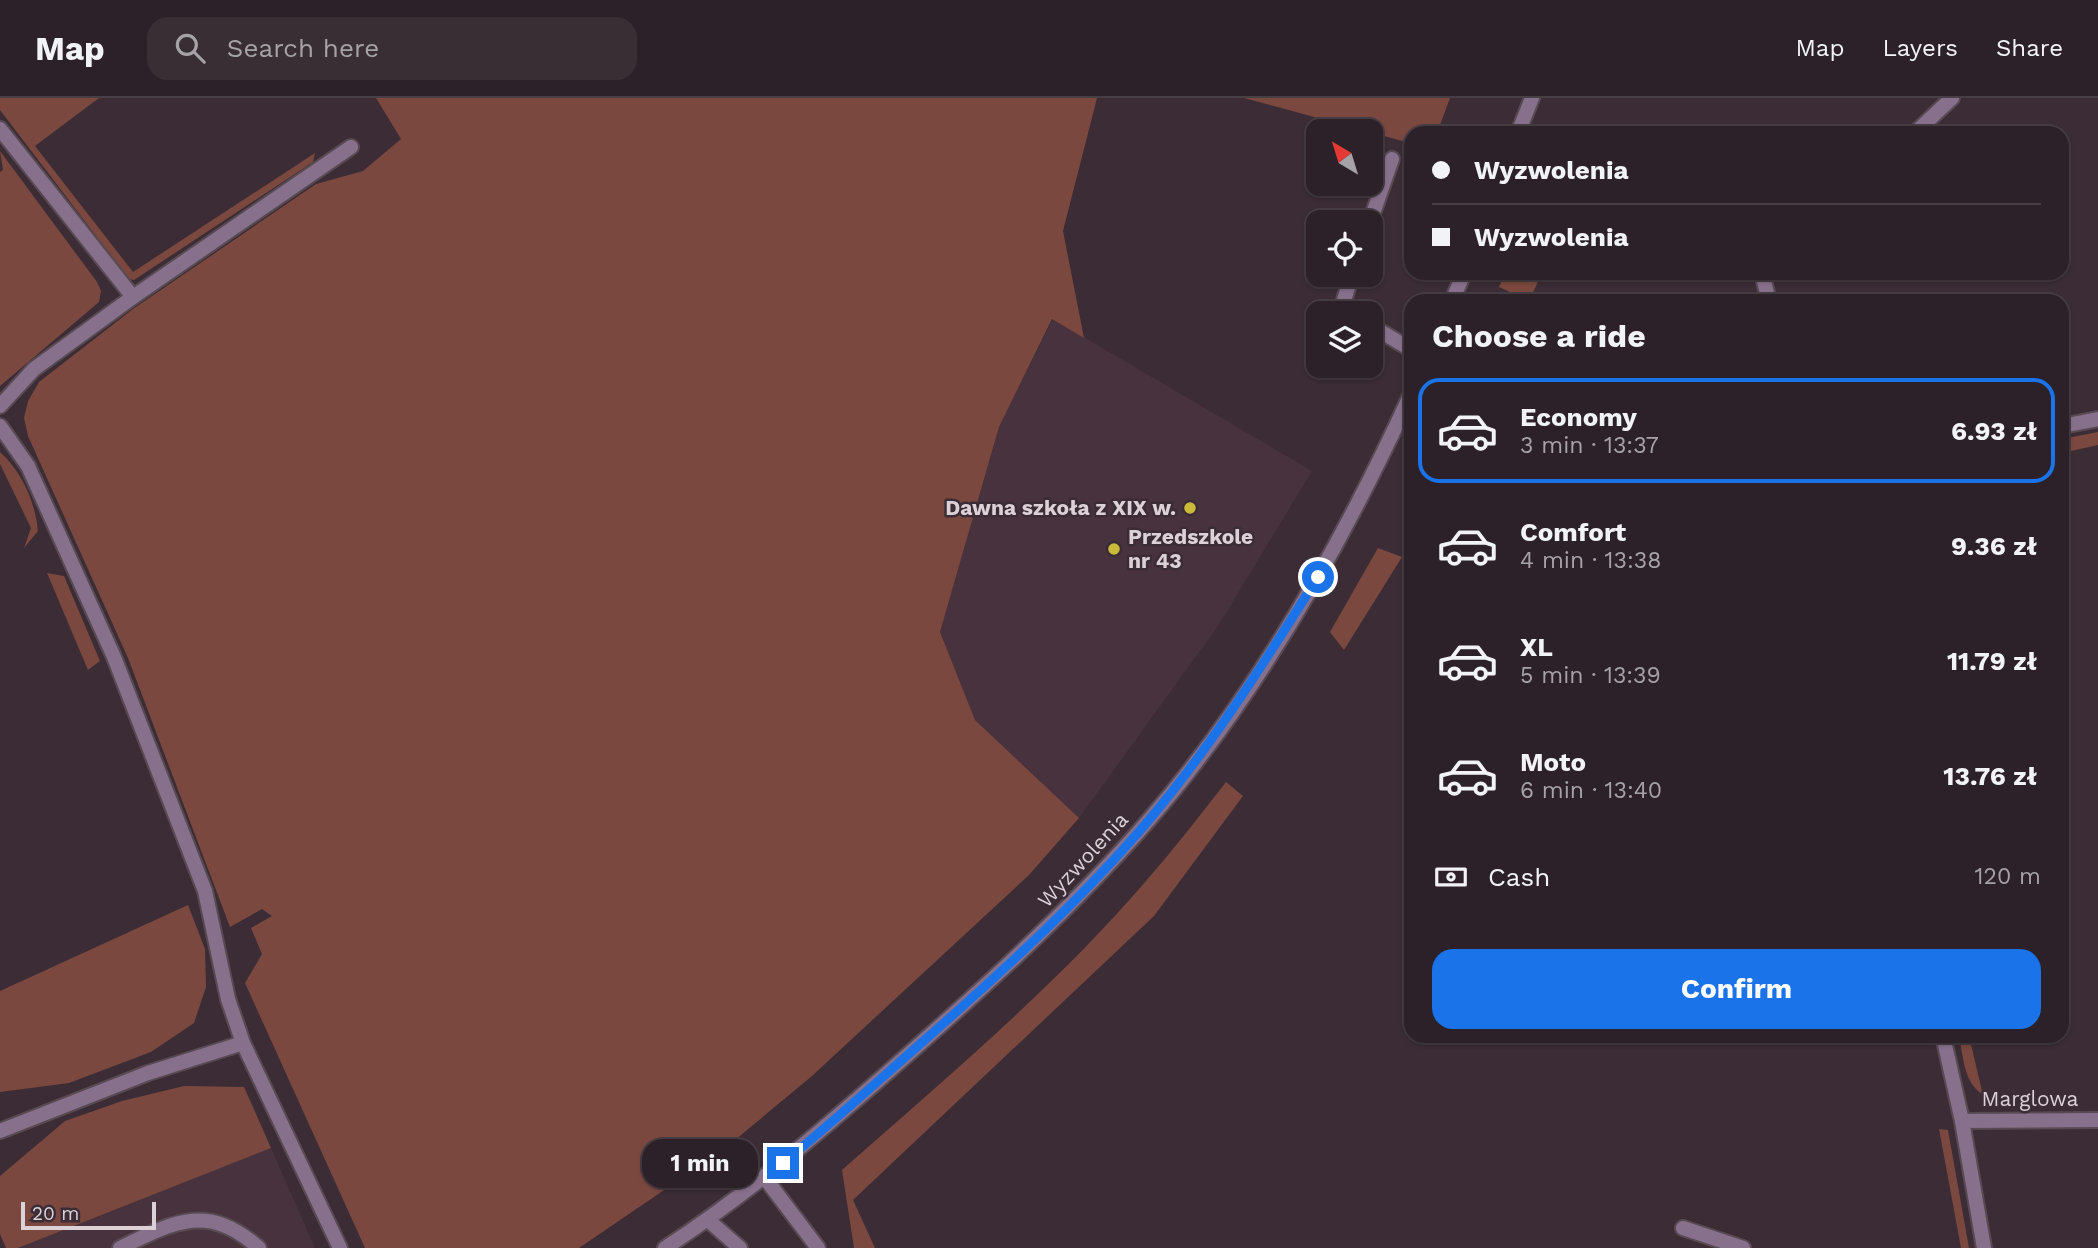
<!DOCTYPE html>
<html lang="en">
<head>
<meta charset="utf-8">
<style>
  :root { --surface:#2c2128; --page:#382e34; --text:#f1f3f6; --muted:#a6a3a8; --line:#483e45; --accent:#1a73e8 }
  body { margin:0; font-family:"Work Sans",sans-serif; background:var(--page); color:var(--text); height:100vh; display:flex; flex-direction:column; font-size:26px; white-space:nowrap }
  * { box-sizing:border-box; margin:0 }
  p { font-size:23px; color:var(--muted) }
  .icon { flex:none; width:38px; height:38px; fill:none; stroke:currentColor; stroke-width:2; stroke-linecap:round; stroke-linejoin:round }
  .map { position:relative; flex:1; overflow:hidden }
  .panel { position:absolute; left:1404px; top:196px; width:665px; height:749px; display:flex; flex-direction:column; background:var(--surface); border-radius:21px; box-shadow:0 2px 5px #0004,0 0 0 2px var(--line) }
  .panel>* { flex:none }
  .hud { position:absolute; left:1404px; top:28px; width:665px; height:154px; border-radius:21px; box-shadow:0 2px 5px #0004,0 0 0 2px var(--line); display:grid; align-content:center; height:154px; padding:0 28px; background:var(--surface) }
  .needle { width:46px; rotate:322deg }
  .fabs { position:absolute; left:1306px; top:21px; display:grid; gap:14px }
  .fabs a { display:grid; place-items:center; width:77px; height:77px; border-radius:14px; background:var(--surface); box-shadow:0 2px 5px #0004,0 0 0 2px var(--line); font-size:35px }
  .scale { position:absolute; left:21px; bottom:18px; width:135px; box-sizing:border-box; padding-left:7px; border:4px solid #dcd1d7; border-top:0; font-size:19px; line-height:24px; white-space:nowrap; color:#dcd1d7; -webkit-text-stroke:5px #3b2c35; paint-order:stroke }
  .end { position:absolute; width:32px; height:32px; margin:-16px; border:9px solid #1a73e8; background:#fff; box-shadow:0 0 0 4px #fff }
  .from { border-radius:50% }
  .bubble { position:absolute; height:49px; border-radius:21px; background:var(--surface); box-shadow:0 2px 5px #0004,0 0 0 2px var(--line); font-size:23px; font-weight:700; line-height:49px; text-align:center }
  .hud b { display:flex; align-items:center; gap:24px; height:66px; font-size:26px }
  .hud b+b { border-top:2px solid var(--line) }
  .hud i { width:18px; height:18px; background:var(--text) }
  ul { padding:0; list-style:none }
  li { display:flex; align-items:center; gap:21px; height:105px; margin:0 14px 10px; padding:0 14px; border:4px solid transparent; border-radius:21px }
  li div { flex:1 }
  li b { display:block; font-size:26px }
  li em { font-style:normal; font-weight:700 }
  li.selected { border-color:var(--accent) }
  li>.icon { width:63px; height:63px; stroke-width:1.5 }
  h2 { padding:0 28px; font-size:32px; line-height:84px }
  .pay { display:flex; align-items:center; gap:18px; height:77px; padding:0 28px; font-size:26px }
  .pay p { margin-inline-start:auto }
  .button { display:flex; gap:14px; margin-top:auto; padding:14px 28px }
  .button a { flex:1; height:80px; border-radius:21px; background:var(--accent); color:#fff; font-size:28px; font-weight:700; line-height:80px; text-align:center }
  header { display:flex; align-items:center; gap:42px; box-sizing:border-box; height:98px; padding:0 35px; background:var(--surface); border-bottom:2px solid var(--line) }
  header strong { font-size:33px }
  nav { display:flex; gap:38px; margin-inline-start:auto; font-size:24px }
  .search { width:490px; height:63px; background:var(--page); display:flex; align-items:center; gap:18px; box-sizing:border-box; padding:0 24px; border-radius:21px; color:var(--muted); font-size:26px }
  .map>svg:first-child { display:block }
  .built { fill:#48323e }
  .green { fill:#7b483f }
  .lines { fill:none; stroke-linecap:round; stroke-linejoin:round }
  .service-casing { stroke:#584a52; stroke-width:18 }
  .minor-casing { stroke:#584a52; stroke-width:18 }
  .tertiary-casing { stroke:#584a52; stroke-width:18 }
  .service { stroke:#87708c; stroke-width:14 }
  .minor { stroke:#87708c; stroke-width:14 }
  .tertiary { stroke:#87708c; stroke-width:14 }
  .route { stroke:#1a73e8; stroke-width:9 }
  .poi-dot { fill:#cbba39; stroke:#3b2c35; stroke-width:2.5 }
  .labels { text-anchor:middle; stroke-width:5; stroke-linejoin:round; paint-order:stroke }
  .poi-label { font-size:21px; font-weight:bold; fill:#dcd1d7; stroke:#3b2c35; text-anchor:end }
  .street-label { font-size:21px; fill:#dcd1d7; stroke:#3b2c35 }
</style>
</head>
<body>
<header>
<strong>Map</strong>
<div class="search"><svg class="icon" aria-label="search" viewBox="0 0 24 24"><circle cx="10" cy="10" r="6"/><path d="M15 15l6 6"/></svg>Search here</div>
<nav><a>Map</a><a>Layers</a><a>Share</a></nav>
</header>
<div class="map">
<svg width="2098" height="1150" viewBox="0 0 2098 1150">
  <rect width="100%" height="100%" fill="#3b2c35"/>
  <!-- built -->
  <g class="built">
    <path d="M 1053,221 L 1312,373 L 1218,528 L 1079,720 L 975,622 L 940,534 L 999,329 Z"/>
    <path d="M 271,1050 L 315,1150 L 18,1150 Z"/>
  </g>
  <!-- green -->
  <g class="green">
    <path d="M 0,0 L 99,0 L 35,48 L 133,174 L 315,55 L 313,64 L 134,182 L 129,181 L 0,12 Z"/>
    <path d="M 376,0 L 1097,0 L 1063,133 L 1084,240 L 1052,221 L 999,329 L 940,534 L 975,622 L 1079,720 L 1029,777 L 812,978 L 723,1052 L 579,1150 L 365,1150 L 245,885 L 262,856 L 251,830 L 272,818 L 262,811 L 230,829 L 128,560 L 28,338 L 24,320 L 28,303 L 39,284 L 133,211 L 316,86 L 363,73 L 401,41 Z"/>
    <path d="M 1244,0 L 1450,0 L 1437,35 L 1410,35 L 1410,45 Z"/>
    <path d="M 0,53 L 97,184 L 101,193 L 99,204 L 0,288 L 0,74 L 3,72 Z"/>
    <path d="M 1506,175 L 1542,175 L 1529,203 L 1499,189 Z"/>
    <path d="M 2098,334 L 2098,347 L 2062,355 L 2062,341 Z"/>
    <path d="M 0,354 C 22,374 35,403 38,433 L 24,450 L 31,430 L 0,366 Z"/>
    <path d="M 1378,450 L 1402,459 L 1344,552 L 1330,534 Z"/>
    <path d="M 47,475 L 64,478 L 100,563 L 88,572 Z"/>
    <path d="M 1226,684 L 1243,698 L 1154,818 L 853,1102 L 875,1150 L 854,1150 L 842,1072 C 946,980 1055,889 1146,783 C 1174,751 1200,717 1226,684 Z"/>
    <path d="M 188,807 L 205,851 L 206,889 L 194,925 L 151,954 L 69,985 L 0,994 L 0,893 Z"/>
    <path d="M 1959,938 L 1969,938 L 1982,993 L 1998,1003 C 1964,994 1965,968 1959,938 Z"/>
    <path d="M 184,988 L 244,989 L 271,1050 L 18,1150 L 6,1150 L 0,1136 L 0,1078 L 65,1023 L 122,1003 Z"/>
    <path d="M 1939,1031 L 1948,1032 L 1969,1150 L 1961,1150 Z"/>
  </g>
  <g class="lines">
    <defs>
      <g id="service">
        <path d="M 1370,124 L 1392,61"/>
        <path d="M 1351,215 L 1344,202 L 1352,177"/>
        <path d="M 1370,227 L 1410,251"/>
        <path d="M 0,1033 L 148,975 L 243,945"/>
        <path d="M 1683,1130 L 1743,1150"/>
        <path d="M 120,1150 C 175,1123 208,1105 259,1150"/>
      </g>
      <g id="minor">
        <path d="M 0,31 L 133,199"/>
        <path d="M 1915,35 L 1952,0"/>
        <path d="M 1762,175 L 1769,203"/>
        <path d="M 0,308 L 34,271 L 133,199 L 351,49"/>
        <path d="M 0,328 L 28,368 L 114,559 L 205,793 L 228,901 L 243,945 L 340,1150"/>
        <path d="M 2062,328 L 2098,321"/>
        <path d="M 1943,938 L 1962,1023 L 1984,1150"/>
        <path d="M 1962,1023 L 2098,1022"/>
        <path d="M 765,1080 L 818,1150"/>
        <path d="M 708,1122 L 740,1150"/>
      </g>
      <g id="tertiary">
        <path d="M 1518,35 L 1532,0"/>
        <path d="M 1452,203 L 1464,175"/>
        <path d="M 665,1150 C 751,1094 827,1028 904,960 C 989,885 1073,809 1148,723 C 1255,600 1342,446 1410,298"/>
      </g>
    </defs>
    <!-- service casing -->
    <use href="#service" class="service-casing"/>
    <!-- minor casing -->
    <use href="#minor" class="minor-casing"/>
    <!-- tertiary casing -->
    <use href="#tertiary" class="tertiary-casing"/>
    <!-- service -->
    <use href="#service" class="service"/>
    <!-- minor -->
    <use href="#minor" class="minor"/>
    <!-- tertiary -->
    <use href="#tertiary" class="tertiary"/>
  </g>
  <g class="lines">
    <!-- route -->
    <path class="route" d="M 783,1065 C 832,1025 879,982 927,940 C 1005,871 1082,801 1149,722 C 1213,646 1266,562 1318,479"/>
  </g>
  <!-- markers -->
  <g class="poi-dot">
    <circle cx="1190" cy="410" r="7"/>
    <circle cx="1114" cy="451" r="7"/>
  </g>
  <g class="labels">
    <!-- poi labels -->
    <g class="poi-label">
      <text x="1176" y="417">Dawna szkoła z XIX w.</text>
      <text x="1128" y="446" text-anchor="start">Przedszkole<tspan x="1128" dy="24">nr 43</tspan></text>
    </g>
    <!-- street labels -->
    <g class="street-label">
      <text transform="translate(1083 762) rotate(-47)" y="7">Wyzwolenia</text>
      <text x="2030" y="1008">Marglowa</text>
    </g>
  </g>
</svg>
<div class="fabs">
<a><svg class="needle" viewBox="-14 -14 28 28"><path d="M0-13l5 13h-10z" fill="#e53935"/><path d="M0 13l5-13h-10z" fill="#a6a3a8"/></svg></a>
<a><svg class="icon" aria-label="locate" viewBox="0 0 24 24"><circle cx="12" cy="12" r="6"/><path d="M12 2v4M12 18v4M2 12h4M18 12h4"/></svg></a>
<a><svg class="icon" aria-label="layers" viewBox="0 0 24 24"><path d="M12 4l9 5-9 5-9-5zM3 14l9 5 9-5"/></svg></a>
</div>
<div class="scale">20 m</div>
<i class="end from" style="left:1318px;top:479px"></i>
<i class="end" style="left:783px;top:1065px"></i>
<div class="bubble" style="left:642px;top:1041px;width:116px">1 min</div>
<div class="hud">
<b><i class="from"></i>Wyzwolenia</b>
<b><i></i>Wyzwolenia</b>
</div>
<section class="panel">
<h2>Choose a ride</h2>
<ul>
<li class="selected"><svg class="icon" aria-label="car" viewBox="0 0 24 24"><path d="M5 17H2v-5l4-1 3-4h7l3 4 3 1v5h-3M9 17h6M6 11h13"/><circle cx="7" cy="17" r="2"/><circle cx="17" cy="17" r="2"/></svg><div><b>Economy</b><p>3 min · 13:37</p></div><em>6.93 zł</em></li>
<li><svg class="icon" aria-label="car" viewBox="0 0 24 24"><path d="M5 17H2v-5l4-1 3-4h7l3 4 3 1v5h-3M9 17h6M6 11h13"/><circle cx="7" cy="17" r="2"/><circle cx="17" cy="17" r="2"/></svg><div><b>Comfort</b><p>4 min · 13:38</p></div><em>9.36 zł</em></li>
<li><svg class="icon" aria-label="car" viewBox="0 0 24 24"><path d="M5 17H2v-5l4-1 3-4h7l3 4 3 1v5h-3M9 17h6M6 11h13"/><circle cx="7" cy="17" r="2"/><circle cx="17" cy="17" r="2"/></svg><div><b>XL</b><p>5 min · 13:39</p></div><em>11.79 zł</em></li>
<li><svg class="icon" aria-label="car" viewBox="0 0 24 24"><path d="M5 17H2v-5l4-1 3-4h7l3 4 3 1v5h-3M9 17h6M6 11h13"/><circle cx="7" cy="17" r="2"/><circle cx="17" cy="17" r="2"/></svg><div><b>Moto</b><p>6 min · 13:40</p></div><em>13.76 zł</em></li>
</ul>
<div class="pay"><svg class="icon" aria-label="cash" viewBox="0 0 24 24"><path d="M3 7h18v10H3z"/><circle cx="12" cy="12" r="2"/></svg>Cash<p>120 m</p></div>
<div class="button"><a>Confirm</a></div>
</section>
</div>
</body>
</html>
